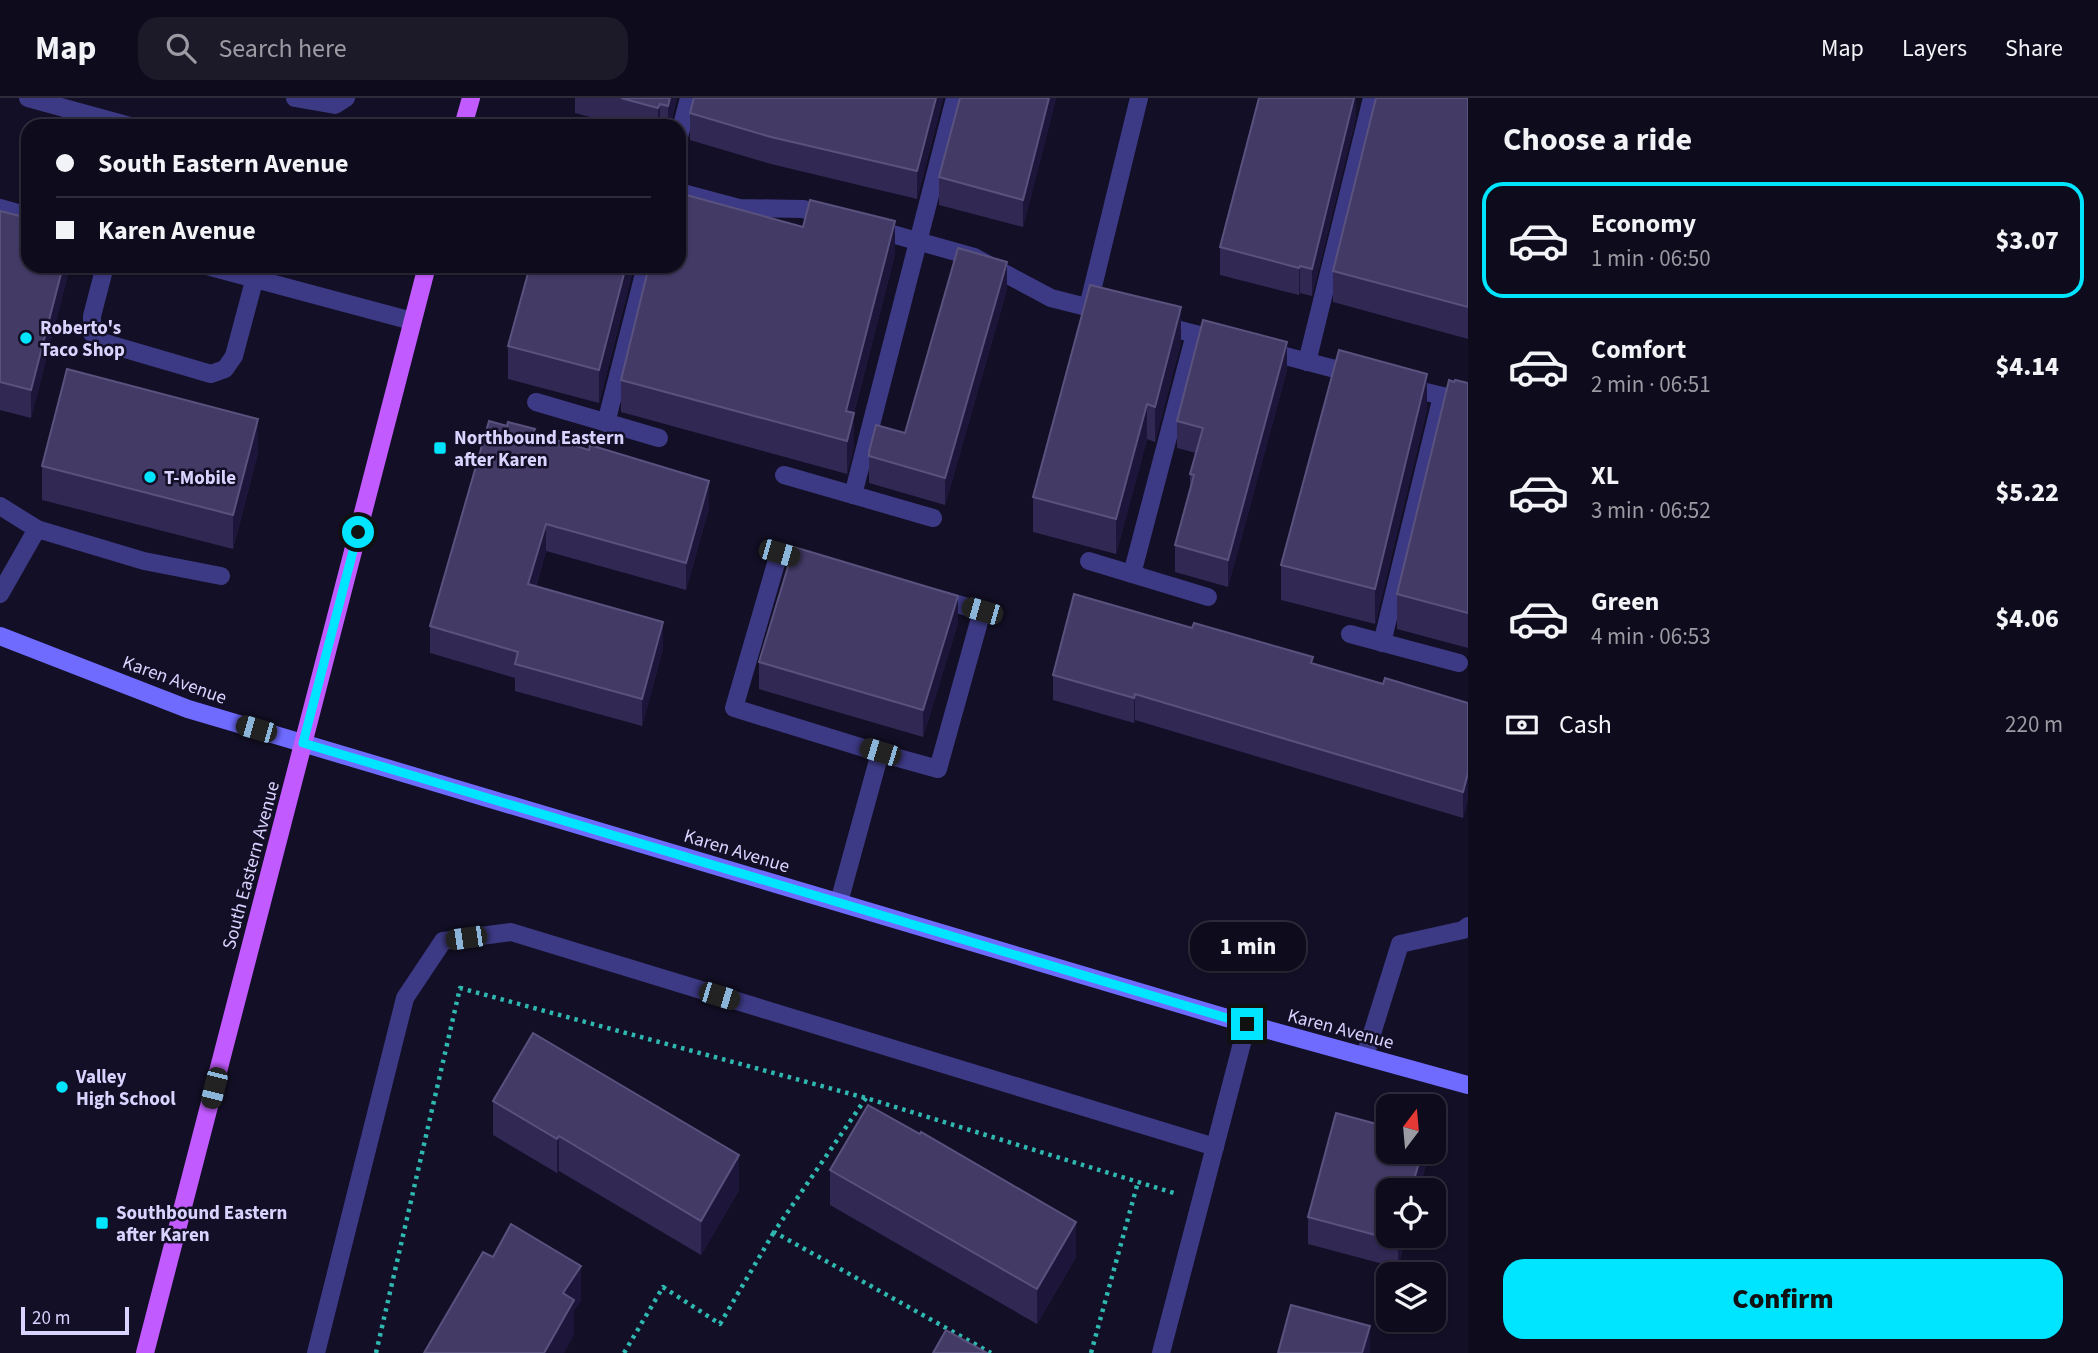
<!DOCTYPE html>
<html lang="en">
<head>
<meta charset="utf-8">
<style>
  :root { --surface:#0e0b1c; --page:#1c1929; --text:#f1f3f6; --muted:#9b9ba3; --line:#2e2b3b; --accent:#00e5ff }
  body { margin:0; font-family:"Source Sans 3",sans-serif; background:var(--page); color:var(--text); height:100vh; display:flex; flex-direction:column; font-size:26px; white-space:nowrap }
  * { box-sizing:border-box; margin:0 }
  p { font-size:23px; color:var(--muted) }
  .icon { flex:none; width:38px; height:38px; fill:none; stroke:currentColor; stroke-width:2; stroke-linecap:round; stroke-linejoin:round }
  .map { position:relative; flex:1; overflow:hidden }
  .side { display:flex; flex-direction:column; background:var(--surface); width:630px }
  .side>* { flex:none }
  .banner { position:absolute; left:21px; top:21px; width:665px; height:154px; border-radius:21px; box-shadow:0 2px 5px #0004,0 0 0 2px var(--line); display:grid; align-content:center; height:154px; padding:0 35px; background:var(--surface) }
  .needle { width:46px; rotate:16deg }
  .tools { position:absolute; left:1376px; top:996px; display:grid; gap:14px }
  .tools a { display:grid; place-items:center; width:70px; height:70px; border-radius:14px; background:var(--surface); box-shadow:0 2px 5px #0004,0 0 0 2px var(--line); font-size:35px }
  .scale { position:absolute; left:21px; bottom:18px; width:108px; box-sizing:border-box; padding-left:7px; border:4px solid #d9d4ff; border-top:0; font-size:19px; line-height:24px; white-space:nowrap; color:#d9d4ff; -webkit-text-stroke:5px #130f26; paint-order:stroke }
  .end { position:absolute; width:32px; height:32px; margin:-16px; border:9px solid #00e5ff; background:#111; box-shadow:0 0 0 4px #111 }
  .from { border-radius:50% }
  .bubble { position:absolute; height:49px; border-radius:21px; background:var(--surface); box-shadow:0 2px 5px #0004,0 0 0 2px var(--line); font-size:23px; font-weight:800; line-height:49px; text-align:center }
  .car { position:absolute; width:21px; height:42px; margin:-21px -10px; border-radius:9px; box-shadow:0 0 5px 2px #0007; background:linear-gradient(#222 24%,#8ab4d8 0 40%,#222 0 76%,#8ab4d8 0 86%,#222 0) }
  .banner b { display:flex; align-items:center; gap:24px; height:66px; font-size:26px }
  .banner b+b { border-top:2px solid var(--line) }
  .banner i { width:18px; height:18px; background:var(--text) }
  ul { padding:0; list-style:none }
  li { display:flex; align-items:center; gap:21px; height:116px; margin:0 14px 10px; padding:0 21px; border:4px solid transparent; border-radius:21px }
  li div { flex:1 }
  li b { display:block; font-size:26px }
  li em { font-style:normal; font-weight:800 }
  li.active { border-color:var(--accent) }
  li>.icon { width:63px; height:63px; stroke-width:1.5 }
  h2 { padding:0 35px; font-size:32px; line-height:84px }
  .pay { display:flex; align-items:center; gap:18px; height:77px; padding:0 35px; font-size:26px }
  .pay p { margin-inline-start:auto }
  .cta { display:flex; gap:14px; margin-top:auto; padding:14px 35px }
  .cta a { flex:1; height:80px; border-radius:21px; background:var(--accent); color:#111; font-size:28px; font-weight:800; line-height:80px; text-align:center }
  header { display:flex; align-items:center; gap:42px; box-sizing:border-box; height:98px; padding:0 35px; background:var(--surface); border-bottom:2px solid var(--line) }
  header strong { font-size:33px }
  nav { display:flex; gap:38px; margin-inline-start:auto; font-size:24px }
  .search { width:490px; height:63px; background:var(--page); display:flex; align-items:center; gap:18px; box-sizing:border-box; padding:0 24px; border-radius:21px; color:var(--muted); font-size:26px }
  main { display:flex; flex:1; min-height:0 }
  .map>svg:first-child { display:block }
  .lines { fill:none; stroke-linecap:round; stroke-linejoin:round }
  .path { stroke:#2fb8b0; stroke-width:4.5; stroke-dasharray:3.5 5; stroke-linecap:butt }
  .lane { stroke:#3d3a85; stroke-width:18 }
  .street { stroke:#3d3a85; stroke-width:18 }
  .secondary { stroke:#6f6bff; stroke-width:18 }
  .primary { stroke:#c25bff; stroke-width:18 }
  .wall { fill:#312854 }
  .shaded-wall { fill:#1d163a }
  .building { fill:#433a66; stroke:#5a527e; stroke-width:2 }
  .route { stroke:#00e5ff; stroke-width:9 }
  .poi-dot { fill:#00e5ff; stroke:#130f26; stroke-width:2.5 }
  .labels { text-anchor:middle; stroke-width:5; stroke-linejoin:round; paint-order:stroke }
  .poi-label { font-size:19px; font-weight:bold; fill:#d9d4ff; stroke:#130f26; text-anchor:start }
  .street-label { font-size:19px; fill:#d9d4ff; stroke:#130f26 }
</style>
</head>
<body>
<header>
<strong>Map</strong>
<div class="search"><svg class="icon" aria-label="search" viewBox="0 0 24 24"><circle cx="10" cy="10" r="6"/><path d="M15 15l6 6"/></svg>Search here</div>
<nav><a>Map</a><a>Layers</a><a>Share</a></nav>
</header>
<main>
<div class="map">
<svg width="1468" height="1255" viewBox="0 0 1468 1255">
  <rect width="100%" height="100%" fill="#130f26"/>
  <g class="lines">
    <!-- path -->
    <g class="path">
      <path d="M 866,1000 L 774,1134 L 991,1255"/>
      <path d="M 376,1255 L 460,890 L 866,1000 L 1177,1096"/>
      <path d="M 624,1255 L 663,1189 L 720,1226 L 774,1134"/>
      <path d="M 1091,1255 L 1138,1084"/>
    </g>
    <!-- lane -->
    <g class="lane">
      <path d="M 28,0 L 130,28"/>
      <path d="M 295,0 L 335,7 L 346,0"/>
      <path d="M 679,39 L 689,0"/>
      <path d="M 0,110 L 28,118"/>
      <path d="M 105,168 L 92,218 L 92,235 L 105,245 L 211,276 L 225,271 L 234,258 L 258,168"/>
      <path d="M 207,168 L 412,223"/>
      <path d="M 1088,209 L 1139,0"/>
      <path d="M 1307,264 L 1372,0"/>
      <path d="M 536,304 L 659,340"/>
      <path d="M 606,325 L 646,168"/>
      <path d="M 784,377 L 933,420"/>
      <path d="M 853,397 L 955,0"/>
      <path d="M 0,408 L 37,431 L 144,463 L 221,478"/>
      <path d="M 1089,463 L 1208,499"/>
      <path d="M 812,464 L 779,455 L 734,610 L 880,655"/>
      <path d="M 1132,476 L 1195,236"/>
      <path d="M 0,496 L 37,431"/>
      <path d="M 1350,536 L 1459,565"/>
      <path d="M 1382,545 L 1442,298"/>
      <path d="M 839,804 L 880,655 L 938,671 L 982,513 L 936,500"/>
      <path d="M 1365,958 L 1400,846 L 1463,832 L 1468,828"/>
      <path d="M 316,1255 L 405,900 L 443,843 L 511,834 L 1215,1049"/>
      <path d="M 1161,1255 L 1247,926"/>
    </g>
    <!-- street -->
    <g class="street">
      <path d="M 679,94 L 739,110 L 803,111 L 830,119"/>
      <path d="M 874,131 L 974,159 L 1051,200 L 1106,214"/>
      <path d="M 1157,226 L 1222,243"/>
      <path d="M 1266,253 L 1358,277"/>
      <path d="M 1405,289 L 1468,304"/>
    </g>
    <!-- secondary -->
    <path class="secondary" d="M 0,538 L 188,611 L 1247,926 L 1468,987"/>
    <!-- primary -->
    <g class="primary">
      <path d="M 463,28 L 471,0"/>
      <path d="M 145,1255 L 427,168"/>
    </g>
  </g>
  <!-- wall -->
  <g class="wall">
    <path d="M 575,0 L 677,0 L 670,28 L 624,28 L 575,15 Z"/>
    <path d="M 943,0 L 917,101 L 771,66 L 690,42 L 690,15 Z"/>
    <path d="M 1056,0 L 1023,129 L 939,107 L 939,79 Z"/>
    <path d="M 1356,0 L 1356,19 L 1312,198 L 1300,195 L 1299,197 L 1220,177 L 1220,149 Z"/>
    <path d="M 1468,0 L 1468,241 L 1333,204 L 1333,173 Z"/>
    <path d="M 0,113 L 70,168 L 31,320 L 0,312 Z"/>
    <path d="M 895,156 L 854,315 L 854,348 L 847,376 L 621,314 L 621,282 Z"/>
    <path d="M 634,168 L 599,305 L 508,281 L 508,248 Z"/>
    <path d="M 1007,191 L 945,407 L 869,385 L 869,354 L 905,335 Z"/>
    <path d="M 1181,244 L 1155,344 L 1147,341 L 1116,456 L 1033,434 L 1033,399 Z"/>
    <path d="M 1287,272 L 1228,489 L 1175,474 L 1175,447 L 1190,391 L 1190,376 L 1196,355 L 1177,350 L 1177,323 Z"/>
    <path d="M 1454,284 L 1468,285 L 1468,550 L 1397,531 L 1397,496 Z"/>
    <path d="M 1427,311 L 1375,526 L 1281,502 L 1281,467 Z"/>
    <path d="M 535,336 L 709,410 L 686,492 L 546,453 L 536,488 L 663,551 L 642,628 L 515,593 L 515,580 L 430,555 L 430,528 Z"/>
    <path d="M 258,355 L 233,451 L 42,402 L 42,368 Z"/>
    <path d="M 958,525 L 923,639 L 759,591 L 759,564 Z"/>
    <path d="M 1313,566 L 1383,586 L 1468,605 L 1468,701 L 1463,720 L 1135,622 L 1134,625 L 1053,602 L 1053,577 Z"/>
    <path d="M 493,1003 L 739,1092 L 701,1157 L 559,1073 L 557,1075 L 493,1037 Z"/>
    <path d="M 1426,1054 L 1426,1067 L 1419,1092 L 1388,1092 L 1388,1138 L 1406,1138 L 1398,1170 L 1308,1146 L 1308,1119 Z"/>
    <path d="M 830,1072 L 1076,1159 L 1037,1226 L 830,1107 Z"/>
  </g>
  <!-- shaded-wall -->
  <g class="shaded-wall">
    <path d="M 670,0 L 677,0 L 670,28 L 668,28 L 668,8 Z"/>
    <path d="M 936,0 L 943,0 L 917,101 L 917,73 Z"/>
    <path d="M 1049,0 L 1056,0 L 1023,129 L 1023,102 Z"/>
    <path d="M 1354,0 L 1356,0 L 1356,19 L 1312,198 L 1312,171 Z"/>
    <path d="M 660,6 L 660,28 L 658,28 L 658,10 Z"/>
    <path d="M 895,123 L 895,156 L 846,345 L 846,313 Z"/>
    <path d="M 1007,164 L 1007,191 L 945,407 L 945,380 Z"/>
    <path d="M 63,168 L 70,168 L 31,320 L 31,292 Z"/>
    <path d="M 626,168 L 634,168 L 599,305 L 599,272 Z"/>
    <path d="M 1300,168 L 1300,195 L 1299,197 L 1299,170 Z"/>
    <path d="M 1181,209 L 1181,244 L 1155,344 L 1155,309 Z"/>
    <path d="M 1287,244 L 1287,272 L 1228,489 L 1228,462 Z"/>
    <path d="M 1427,276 L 1427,311 L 1375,526 L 1375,491 Z"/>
    <path d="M 1147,306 L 1147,341 L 1116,456 L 1116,421 Z"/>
    <path d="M 854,315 L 854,348 L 847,376 L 847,343 Z"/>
    <path d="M 258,321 L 258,355 L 233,451 L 233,417 Z"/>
    <path d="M 709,383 L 709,410 L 686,492 L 686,465 Z"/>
    <path d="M 546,426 L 546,453 L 528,513 L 528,486 Z"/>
    <path d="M 958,498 L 958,525 L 923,639 L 923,612 Z"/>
    <path d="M 663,524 L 663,551 L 642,628 L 642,601 Z"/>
    <path d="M 1135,596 L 1135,622 L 1134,625 L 1134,600 Z"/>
    <path d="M 1468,675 L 1468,701 L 1463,720 L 1463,694 Z"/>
    <path d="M 559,1038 L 559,1073 L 557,1075 L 557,1041 Z"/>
    <path d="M 1422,1054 L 1426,1054 L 1426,1067 L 1419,1092 L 1411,1092 Z"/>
    <path d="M 739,1057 L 739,1092 L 701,1157 L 701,1123 Z"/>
    <path d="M 1076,1124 L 1076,1159 L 1037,1226 L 1037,1191 Z"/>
    <path d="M 1399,1138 L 1406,1138 L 1398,1170 L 1398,1143 Z"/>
    <path d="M 581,1168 L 581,1203 L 574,1213 L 574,1237 L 564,1255 L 544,1255 L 563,1195 Z"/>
    <path d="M 1370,1228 L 1370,1255 L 1362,1255 Z"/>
  </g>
  <!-- building -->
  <g class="building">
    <path d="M 621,0 L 670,0 L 668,8 L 660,6 L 658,10 Z"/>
    <path d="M 694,0 L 936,0 L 917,73 L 771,39 L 690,15 Z"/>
    <path d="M 960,0 L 1049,0 L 1023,102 L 939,79 Z"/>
    <path d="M 1259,0 L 1354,0 L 1312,171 L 1300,168 L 1299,170 L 1220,149 Z"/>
    <path d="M 1376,0 L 1468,0 L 1468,209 L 1333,173 Z"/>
    <path d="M 679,95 L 803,129 L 810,102 L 895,123 L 846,313 L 854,315 L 847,343 L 621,282 L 649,168 L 679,168 Z"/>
    <path d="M 0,113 L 28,120 L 28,168 L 63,168 L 31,292 L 0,284 Z"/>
    <path d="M 958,150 L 1007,164 L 945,380 L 869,358 L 869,354 L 876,327 L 905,335 Z"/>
    <path d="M 530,168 L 626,168 L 599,272 L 508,248 Z"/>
    <path d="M 1090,187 L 1181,209 L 1155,309 L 1147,306 L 1116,421 L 1033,399 Z"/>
    <path d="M 1203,222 L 1287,244 L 1228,462 L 1175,447 L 1194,377 L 1190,376 L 1203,330 L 1177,323 Z"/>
    <path d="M 1339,252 L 1427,276 L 1375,491 L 1281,467 Z"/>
    <path d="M 67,271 L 258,321 L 233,417 L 42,368 Z"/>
    <path d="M 1449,282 L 1454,284 L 1455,282 L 1468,285 L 1468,515 L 1397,496 Z"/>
    <path d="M 489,323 L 507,328 L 508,324 L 535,331 L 533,335 L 589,352 L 590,347 L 709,383 L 686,465 L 546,426 L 528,486 L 663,524 L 642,601 L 515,566 L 518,554 L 430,528 Z"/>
    <path d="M 794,449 L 958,498 L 923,612 L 759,564 Z"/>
    <path d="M 1074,496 L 1192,530 L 1194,525 L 1313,559 L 1311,565 L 1383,586 L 1385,580 L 1468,605 L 1468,675 L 1463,694 L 1135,596 L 1134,600 L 1053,577 Z"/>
    <path d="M 533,935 L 739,1057 L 701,1123 L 559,1038 L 557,1041 L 493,1003 Z"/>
    <path d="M 868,1007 L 920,1036 L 921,1034 L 1076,1124 L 1037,1191 L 830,1072 Z"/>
    <path d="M 1336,1015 L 1388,1029 L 1388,1054 L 1422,1054 L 1411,1092 L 1388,1092 L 1388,1138 L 1399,1138 L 1398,1143 L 1308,1119 Z"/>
    <path d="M 511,1126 L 581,1168 L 563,1195 L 574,1202 L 544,1255 L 424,1255 L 483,1154 L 493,1159 Z"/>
    <path d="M 1291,1207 L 1370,1228 L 1362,1255 L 1278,1255 Z"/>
    <path d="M 946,1232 L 987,1255 L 933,1255 Z"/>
  </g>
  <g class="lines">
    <!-- route -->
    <path class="route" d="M 358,434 L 303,645 L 1247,926"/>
  </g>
  <!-- markers -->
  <g class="poi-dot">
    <circle cx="26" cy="240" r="7"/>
    <rect x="433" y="343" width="14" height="14" rx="3.5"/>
    <circle cx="150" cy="379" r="7"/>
    <circle cx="62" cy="989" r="7"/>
    <rect x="95" y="1118" width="14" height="14" rx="3.5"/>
  </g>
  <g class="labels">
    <!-- poi labels -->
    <g class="poi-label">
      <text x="40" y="236">Roberto's<tspan x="40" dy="22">Taco Shop</tspan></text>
      <text x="454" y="346">Northbound Eastern<tspan x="454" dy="22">after Karen</tspan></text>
      <text x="164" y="386">T-Mobile</text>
      <text x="76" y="985">Valley<tspan x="76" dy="22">High School</tspan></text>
      <text x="116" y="1121">Southbound Eastern<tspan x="116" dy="22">after Karen</tspan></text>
    </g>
    <!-- street labels -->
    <g class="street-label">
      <text transform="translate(175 581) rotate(20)" y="7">Karen Avenue</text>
      <text transform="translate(737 752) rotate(17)" y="7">Karen Avenue</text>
      <text transform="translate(250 767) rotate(-75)" y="7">South Eastern Avenue</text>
      <text transform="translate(1341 930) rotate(15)" y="7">Karen Avenue</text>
    </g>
  </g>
</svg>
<div class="tools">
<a><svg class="needle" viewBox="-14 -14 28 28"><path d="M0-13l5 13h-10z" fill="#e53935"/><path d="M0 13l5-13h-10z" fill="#9b9ba3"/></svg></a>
<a><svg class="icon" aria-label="locate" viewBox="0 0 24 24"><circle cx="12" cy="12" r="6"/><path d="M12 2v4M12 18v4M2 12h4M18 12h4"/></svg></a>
<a><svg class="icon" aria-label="layers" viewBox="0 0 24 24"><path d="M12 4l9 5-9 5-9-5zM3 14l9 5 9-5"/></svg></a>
</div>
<div class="scale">20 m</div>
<i class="end from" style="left:358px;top:434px"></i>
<i class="end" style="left:1247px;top:926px"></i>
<div class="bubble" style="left:1190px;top:824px;width:116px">1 min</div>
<i class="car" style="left:779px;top:455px;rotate:106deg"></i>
<i class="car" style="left:982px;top:513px;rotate:286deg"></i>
<i class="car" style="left:256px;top:631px;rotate:286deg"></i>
<i class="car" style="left:880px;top:654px;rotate:287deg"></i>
<i class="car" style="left:466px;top:840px;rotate:262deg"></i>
<i class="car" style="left:719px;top:898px;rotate:107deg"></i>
<i class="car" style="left:214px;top:990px;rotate:194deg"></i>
<div class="banner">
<b><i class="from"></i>South Eastern Avenue</b>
<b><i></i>Karen Avenue</b>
</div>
</div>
<section class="side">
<h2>Choose a ride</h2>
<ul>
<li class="active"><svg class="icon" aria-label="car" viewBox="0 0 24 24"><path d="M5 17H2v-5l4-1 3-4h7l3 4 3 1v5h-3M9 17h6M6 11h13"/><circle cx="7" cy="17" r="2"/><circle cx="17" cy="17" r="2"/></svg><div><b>Economy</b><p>1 min · 06:50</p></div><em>$3.07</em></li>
<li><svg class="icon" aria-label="car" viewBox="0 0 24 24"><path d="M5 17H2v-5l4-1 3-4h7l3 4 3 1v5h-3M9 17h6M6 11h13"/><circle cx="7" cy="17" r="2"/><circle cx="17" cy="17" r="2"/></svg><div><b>Comfort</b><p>2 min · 06:51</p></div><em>$4.14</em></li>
<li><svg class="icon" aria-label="car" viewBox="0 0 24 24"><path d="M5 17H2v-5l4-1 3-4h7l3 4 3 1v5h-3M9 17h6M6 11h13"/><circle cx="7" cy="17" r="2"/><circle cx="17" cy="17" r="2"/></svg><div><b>XL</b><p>3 min · 06:52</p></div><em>$5.22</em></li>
<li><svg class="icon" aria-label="car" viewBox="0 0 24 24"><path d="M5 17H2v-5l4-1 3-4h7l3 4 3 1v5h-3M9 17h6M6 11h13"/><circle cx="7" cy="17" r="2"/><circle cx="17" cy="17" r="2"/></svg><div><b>Green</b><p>4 min · 06:53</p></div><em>$4.06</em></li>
</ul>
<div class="pay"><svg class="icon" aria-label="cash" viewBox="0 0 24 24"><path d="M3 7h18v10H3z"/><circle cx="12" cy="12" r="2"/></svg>Cash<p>220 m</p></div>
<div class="cta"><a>Confirm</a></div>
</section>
</main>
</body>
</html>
